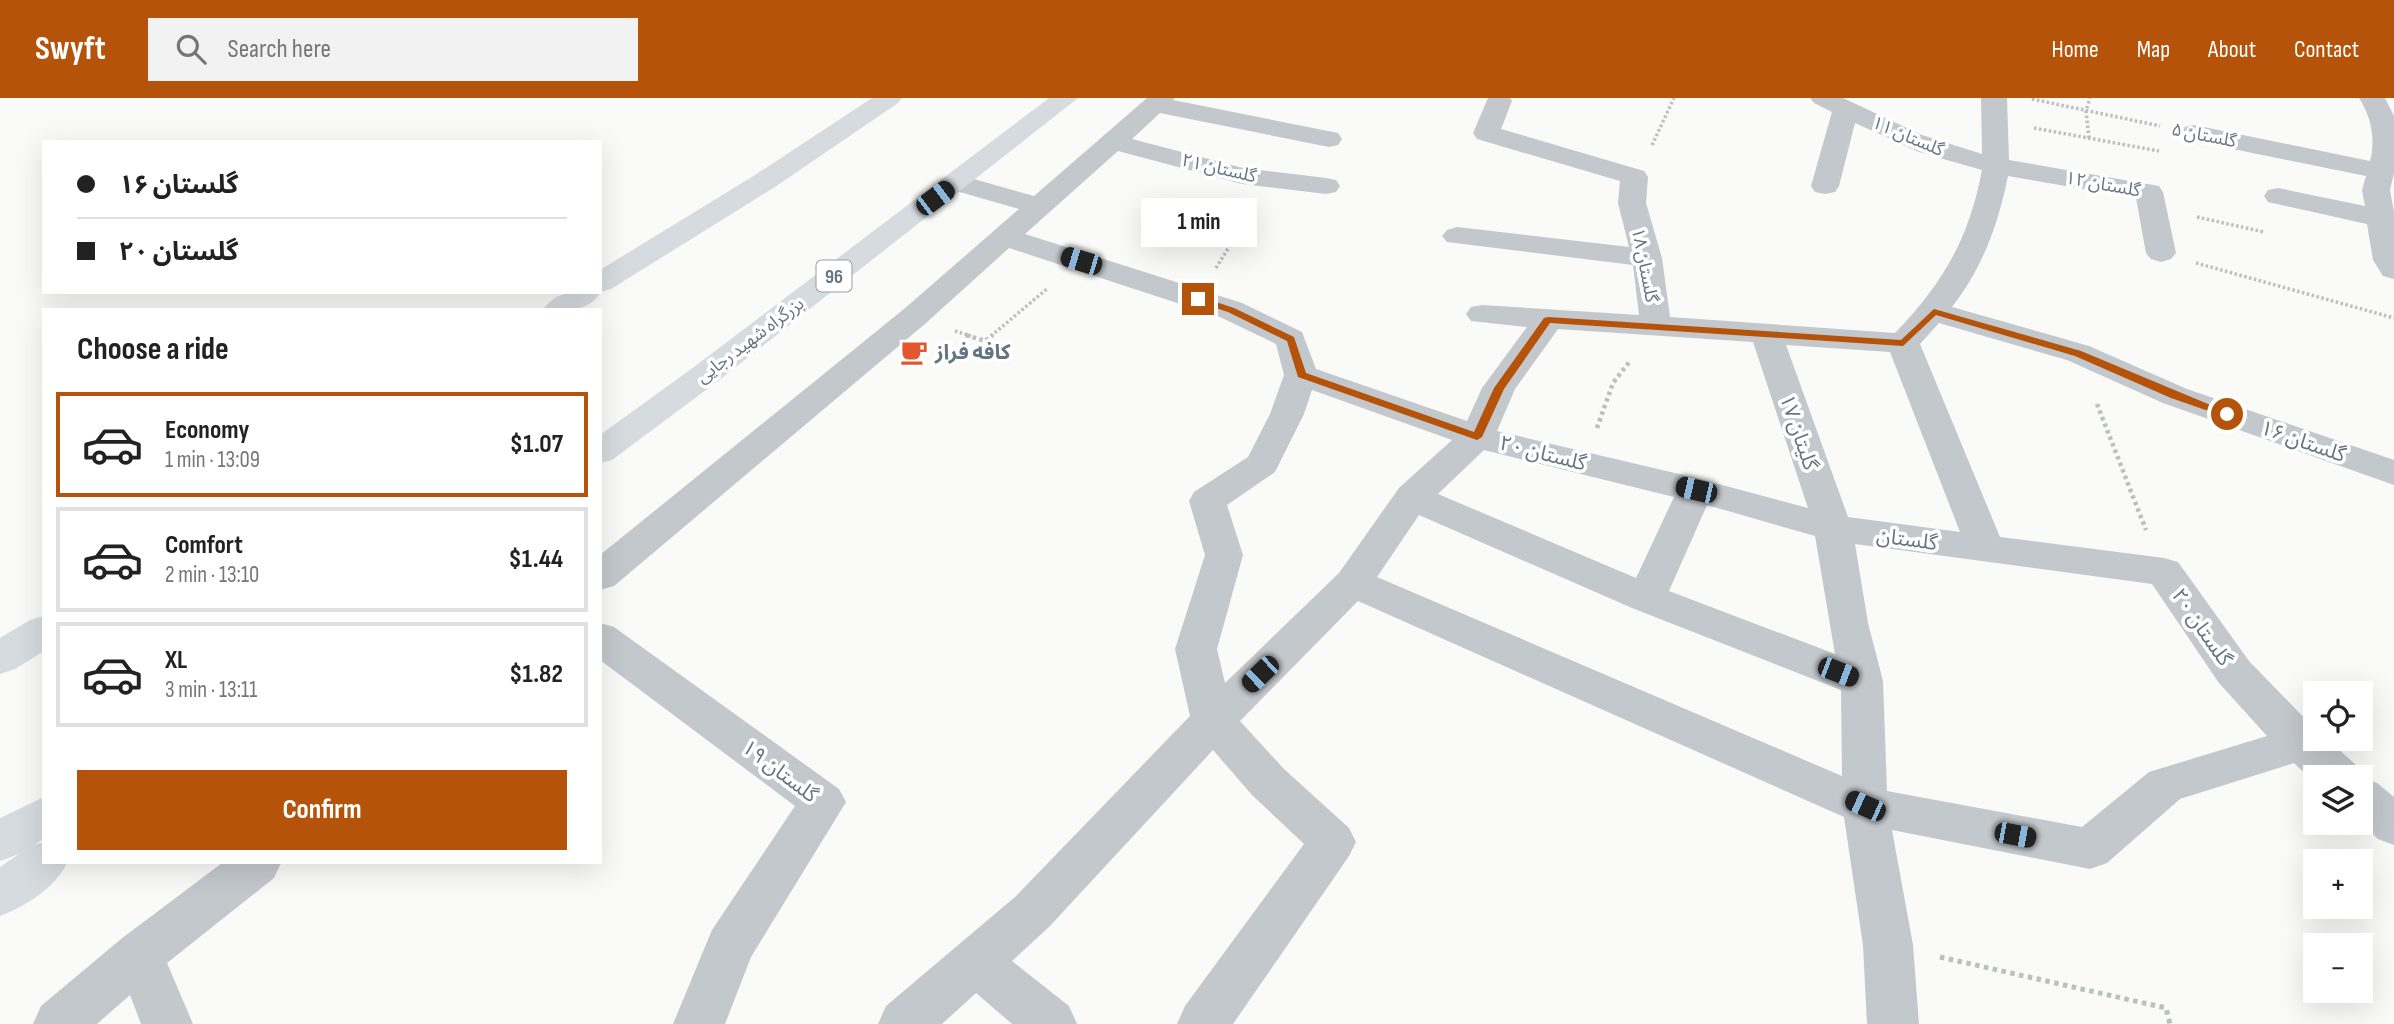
<!DOCTYPE html>
<html lang="en">
<head>
<meta charset="utf-8">
<style>
  :root { --surface:#fff; --page:#f2f2f2; --text:#222; --muted:#767676; --line:#e0e0e0; --accent:#b45309 }
  body { margin:0; font-family:"Sofia Sans Condensed","Noto Sans Arabic",sans-serif; background:var(--page); color:var(--text); height:100vh; display:flex; flex-direction:column; font-size:26px; white-space:nowrap }
  * { box-sizing:border-box; margin:0 }
  p { font-size:23px; color:var(--muted) }
  .icon { flex:none; width:38px; height:38px; fill:none; stroke:currentColor; stroke-width:2; stroke-linecap:round; stroke-linejoin:round }
  .map { position:relative; flex:1; overflow:hidden }
  .side { position:absolute; left:42px; top:210px; width:560px; height:556px; display:flex; flex-direction:column; background:var(--surface); border-radius:0px; box-shadow:0 7px 28px #0002 }
  .side>* { flex:none }
  .banner { position:absolute; left:42px; top:42px; width:560px; height:154px; border-radius:0px; box-shadow:0 7px 28px #0002; display:grid; align-content:center; height:154px; padding:0 35px; background:var(--surface) }
  .tools { position:absolute; left:2303px; top:583px; display:grid; gap:14px }
  .tools a { display:grid; place-items:center; width:70px; height:70px; border-radius:0px; background:var(--surface); box-shadow:0 7px 28px #0002; font-size:35px }
  .end { position:absolute; width:32px; height:32px; margin:-16px; border:9px solid #b45309; background:#fff; box-shadow:0 0 0 4px #fff }
  .from { border-radius:50% }
  .bubble { position:absolute; height:49px; border-radius:0px; background:var(--surface); box-shadow:0 7px 28px #0002; font-size:23px; font-weight:700; line-height:49px; text-align:center }
  .car { position:absolute; width:21px; height:42px; margin:-21px -10px; border-radius:9px; box-shadow:0 0 5px 2px #0007; background:linear-gradient(#222 24%,#8ab4d8 0 40%,#222 0 76%,#8ab4d8 0 86%,#222 0) }
  .banner b { display:flex; align-items:center; gap:24px; height:66px; font-size:26px }
  .banner b+b { border-top:2px solid var(--line) }
  .banner i { width:18px; height:18px; background:var(--text) }
  ul { padding:0; list-style:none }
  li { display:flex; align-items:center; gap:21px; height:105px; margin:0 14px 10px; padding:0 21px; border:4px solid var(--line); border-radius:0px }
  li div { flex:1 }
  li b { display:block; font-size:26px }
  li em { font-style:normal; font-weight:700 }
  li.on { border-color:var(--accent) }
  li>.icon { width:63px; height:63px; stroke-width:1.5 }
  h2 { padding:0 35px; font-size:32px; line-height:84px }
  .cta { display:flex; gap:14px; margin-top:auto; padding:14px 35px }
  .cta a { flex:1; height:80px; border-radius:0px; background:var(--accent); color:#fff; font-size:28px; font-weight:700; line-height:80px; text-align:center }
  header { display:flex; align-items:center; gap:42px; box-sizing:border-box; height:98px; padding:0 35px; background:var(--accent); color:#fff }
  header strong { font-size:33px }
  nav { display:flex; gap:38px; margin-inline-start:auto; font-size:24px }
  .search { width:490px; height:63px; background:var(--page); display:flex; align-items:center; gap:18px; box-sizing:border-box; padding:0 24px; border-radius:0px; color:var(--muted); font-size:26px }
  .map>svg:first-child { display:block }
  .lines { fill:none; stroke-linecap:round; stroke-linejoin:round }
  .path-far2 { stroke:#bbbfc2; stroke-width:3.5; stroke-dasharray:2.5 2.5; stroke-linecap:butt }
  .path-far1 { stroke:#bbbfc2; stroke-width:4.5; stroke-dasharray:3.5 3.5; stroke-linecap:butt }
  .path { stroke:#bbbfc2; stroke-width:5; stroke-dasharray:4.5 4.5; stroke-linecap:butt }
  .minor { fill:#c3c8cc; fill-rule:evenodd }
  .highway { fill:#d6dbdf; fill-rule:evenodd }
  .route { fill:#b45309 }
  .labels { text-anchor:middle; stroke-width:7; stroke-linejoin:round; paint-order:stroke }
  .far-street-label { font-size:18px; fill:#657683; stroke:#fff }
  .shield { fill:#fff; stroke:#939fa8; stroke-width:2 }
  .shield-label { font-size:19px; font-weight:bold; fill:#657683 }
  .poi-label { font-size:21px; font-weight:bold; fill:#657683; stroke:#fff; text-anchor:start }
  .street-label { font-size:21px; fill:#657683; stroke:#fff }
</style>
</head>
<body>
<header>
<strong>Swyft</strong>
<div class="search"><svg class="icon" aria-label="search" viewBox="0 0 24 24"><circle cx="10" cy="10" r="6"/><path d="M15 15l6 6"/></svg>Search here</div>
<nav><a>Home</a><a>Map</a><a>About</a><a>Contact</a></nav>
</header>
<div class="map">
<svg width="2394" height="926" viewBox="0 0 2394 926">
  <rect width="100%" height="100%" fill="#fafaf8"/>
  <g class="lines">
    <!-- path-far2 -->
    <g class="path-far2">
      <path d="M 2032,1 L 2160,28"/>
      <path d="M 2034,30 L 2159,53"/>
      <path d="M 2089,40 L 2086,13 L 2090,0"/>
      <path d="M 1652,47 L 1674,0"/>
      <path d="M 2197,119 L 2264,134"/>
      <path d="M 2196,165 L 2394,220"/>
      <path d="M 1216,170 L 1250,115"/>
      <path d="M 955,233 L 971,238"/>
      <path d="M 991,238 L 1048,190"/>
    </g>
    <!-- path-far1 -->
    <g class="path-far1">
      <path d="M 966,237 L 985,243 L 993,237"/>
      <path d="M 2097,306 L 2146,432"/>
      <path d="M 1597,330 L 1613,285 L 1630,263"/>
    </g>
    <!-- path -->
    <path class="path" d="M 1940,859 L 2166,910 L 2170,926"/>
    <!-- minor -->
    <g class="minor">
      <path d="M 1147,0 L 1175,0 L 1173,2 L 1338,35 L 1342,41 L 1338,47 L 1329,49 L 1160,15 L 1132,41 L 1243,70 L 1326,80 L 1336,82 L 1340,88 L 1336,94 L 1326,96 L 1242,86 L 1118,53 L 1025,136 L 1242,205 L 1302,234 L 1316,271 L 1467,323 L 1482,290 L 1527,229 L 1471,223 L 1466,216 L 1471,209 L 1482,207 L 1639,217 L 1633,167 L 1447,144 L 1442,138 L 1447,132 L 1457,129 L 1629,149 L 1618,105 L 1620,83 L 1477,41 L 1473,35 L 1488,0 L 1510,0 L 1512,3 L 1501,31 L 1644,73 L 1648,79 L 1646,105 L 1662,160 L 1670,219 L 1895,235 C 1943,185 1969,141 1982,72 L 1919,54 L 1855,25 L 1839,88 L 1835,94 L 1825,96 L 1815,94 L 1811,88 L 1832,14 L 1814,5 L 1810,0 L 1843,0 L 1922,37 L 1982,56 L 1981,0 L 2007,0 L 2009,62 L 2159,88 L 2163,94 L 2176,155 L 2171,161 L 2161,164 L 2151,161 L 2146,155 L 2136,100 L 2008,78 C 1998,127 1983,169 1952,209 L 2089,248 L 2187,291 L 2394,362 L 2394,387 L 2163,305 L 2067,262 L 1939,225 L 1920,246 L 2000,439 L 2164,460 L 2178,464 L 2249,563 L 2315,631 L 2315,640 L 2326,640 L 2355,666 L 2361,679 L 2377,685 L 2394,699 L 2394,747 L 2378,741 L 2360,724 L 2361,679 L 2315,679 L 2315,685 L 2294,665 L 2180,701 L 2107,765 L 2090,771 L 1892,732 L 1913,847 L 1919,926 L 1867,926 L 1863,847 L 1844,719 L 1358,503 L 1240,623 L 1284,671 L 1349,730 L 1356,744 L 1349,758 L 1233,926 L 1177,926 L 1185,908 L 1304,746 L 1252,697 L 1213,652 L 1049,829 L 1012,863 L 1069,908 L 1077,926 L 1012,926 L 976,895 L 942,926 L 878,926 L 886,908 L 1015,799 L 1190,618 L 1175,551 L 1205,457 L 1189,403 L 1194,394 L 1248,359 L 1270,316 L 1284,277 L 1276,246 L 1220,219 L 1009,150 L 926,225 L 614,488 L 600,492 L 600,457 L 904,211 L 1019,111 L 946,90 L 942,84 L 946,78 L 956,76 L 1034,98 ZM 1558,231 L 1753,244 L 1808,410 L 1696,380 L 1497,333 L 1515,291 ZM 1786,247 L 1890,254 L 1960,434 L 1848,419 ZM 1312,292 L 1452,342 L 1399,390 L 1339,475 L 1225,585 L 1217,551 L 1243,457 L 1227,407 L 1275,374 L 1304,316 ZM 1484,352 L 1674,399 L 1636,480 L 1438,396 ZM 1707,407 L 1815,438 L 1835,556 L 1669,493 ZM 1419,417 L 1632,510 L 1841,592 L 1842,678 L 1377,479 ZM 1855,446 L 2152,486 L 2219,585 L 2267,638 L 2149,674 L 2082,729 L 1887,693 L 1883,583 L 1868,525 Z"/>
      <path d="M 2359,0 L 2385,0 L 2394,18 L 2394,75 L 2390,92 L 2394,114 L 2394,181 L 2383,178 L 2373,162 L 2367,126 L 2268,104 L 2264,98 L 2268,92 L 2278,90 L 2365,108 L 2362,92 L 2366,78 L 2194,43 L 2185,41 L 2181,35 L 2185,29 L 2194,27 L 2370,63 C 2376,42 2371,18 2359,0 Z"/>
      <path d="M 600,525 L 614,529 L 839,691 L 846,704 L 751,859 L 725,926 L 673,926 L 712,832 L 795,708 L 600,562 Z"/>
      <path d="M 222,765 L 281,765 L 274,780 L 167,865 L 193,926 L 141,926 L 130,897 L 97,926 L 33,926 L 41,908 L 121,841 Z"/>
    </g>
    <!-- highway -->
    <g class="highway">
      <path d="M 872,0 L 902,0 L 898,5 L 775,89 L 611,191 L 601,194 C 588,215 565,212 543,212 C 557,191 578,194 600,194 L 600,172 L 755,77 Z"/>
      <path d="M 1049,0 L 1078,0 L 718,283 L 612,362 L 600,365 L 600,337 L 694,269 Z"/>
      <path d="M 44,518 L 44,553 L 15,571 L 0,576 L 0,540 L 30,522 Z"/>
      <path d="M 44,699 L 44,741 L 33,747 L 44,744 L 44,765 L 67,765 C 56,789 25,809 0,818 L 0,769 L 19,756 L 0,763 L 0,720 Z"/>
    </g>
  </g>
  <!-- route -->
  <path class="route" d="M 1198,198 L 1234,210 L 1294,239 L 1306,275 L 1474,334 L 1494,290 L 1544,220 L 1548,219 L 1901,242 L 1934,211 L 2081,253 L 2232,316 L 2223,318 L 2171,300 L 2075,258 L 1936,217 L 1903,248 L 1550,225 L 1504,291 L 1482,339 L 1477,342 L 1298,279 L 1287,243 L 1228,214 L 1194,203 L 1193,201 Z"/>
  <!-- icons -->
  <defs>
    <symbol id="cafe-bare" viewBox="-9 -9 18 18"><path d="M-5.5-4.5H6V0H3Q3 3.5 0 3.5H-2.5Q-5.5 3.5-5.5 0ZM3-3.2v2h1.7v-2ZM-6 4.5H4V6H-6Z" fill="#e4572e" stroke="#fff" stroke-width="2.5" paint-order="stroke"/></symbol>
  </defs>
  <g fill-rule="evenodd">
    <use href="#cafe-bare" x="895" y="235" width="38" height="38"/>
  </g>
  <g class="labels">
    <!-- far-street labels -->
    <g class="far-street-label">
      <text transform="translate(2204 37) rotate(11)" y="6">گلستان ۵</text>
      <text transform="translate(1908 38) rotate(23)" y="6">گلستان ۱۱</text>
      <text transform="translate(1219 70) rotate(13)" y="6">گلستان ۲۱</text>
      <text transform="translate(2103 86) rotate(10)" y="6">گلستان ۱۲</text>
      <text transform="translate(1645 167) rotate(79)" y="6">گلستان ۱۸</text>
      <text transform="translate(750 242) rotate(-37)" y="6">بزرگراه شهید رجایی</text>
    </g>
    <!-- shield labels -->
    <rect class="shield" x="816.5" y="162.5" width="35" height="31" rx="5"/>
    <g class="shield-label">
      <text x="834" y="185">96</text>
    </g>
    <!-- poi labels -->
    <g class="poi-label">
      <text x="935" y="261">کافه فراز</text>
    </g>
    <!-- street labels -->
    <g class="street-label">
      <text transform="translate(1799 334) rotate(71)" y="7">گلیتان ۱۷</text>
      <text transform="translate(2303 343) rotate(19)" y="7">گلستان ۱۶</text>
      <text transform="translate(1543 355) rotate(14)" y="7">گلستان ۲۰</text>
      <text transform="translate(1907 441) rotate(8)" y="7">گلستان</text>
      <text transform="translate(2202 529) rotate(55)" y="7">گلستان ۲۰</text>
      <text transform="translate(780 673) rotate(37)" y="7">گلستان ۱۹</text>
    </g>
  </g>
</svg>
<div class="tools">
<a><svg class="icon" aria-label="locate" viewBox="0 0 24 24"><circle cx="12" cy="12" r="6"/><path d="M12 2v4M12 18v4M2 12h4M18 12h4"/></svg></a>
<a><svg class="icon" aria-label="layers" viewBox="0 0 24 24"><path d="M12 4l9 5-9 5-9-5zM3 14l9 5 9-5"/></svg></a>
<a>+</a>
<a>−</a>
</div>
<i class="end from" style="left:2227px;top:316px"></i>
<i class="end" style="left:1198px;top:201px"></i>
<div class="bubble" style="left:1141px;top:100px;width:116px">1 min</div>
<i class="car" style="left:935px;top:100px;rotate:53deg"></i>
<i class="car" style="left:1081px;top:163px;rotate:287deg"></i>
<i class="car" style="left:1696px;top:392px;rotate:283deg"></i>
<i class="car" style="left:1838px;top:574px;rotate:111deg"></i>
<i class="car" style="left:1260px;top:576px;rotate:226deg"></i>
<i class="car" style="left:1865px;top:708px;rotate:294deg"></i>
<i class="car" style="left:2015px;top:737px;rotate:101deg"></i>
<div class="banner">
<b><i class="from"></i>گلستان ۱۶</b>
<b><i></i>گلستان ۲۰</b>
</div>
<section class="side">
<h2>Choose a ride</h2>
<ul>
<li class="on"><svg class="icon" aria-label="car" viewBox="0 0 24 24"><path d="M5 17H2v-5l4-1 3-4h7l3 4 3 1v5h-3M9 17h6M6 11h13"/><circle cx="7" cy="17" r="2"/><circle cx="17" cy="17" r="2"/></svg><div><b>Economy</b><p>1 min · 13:09</p></div><em>$1.07</em></li>
<li><svg class="icon" aria-label="car" viewBox="0 0 24 24"><path d="M5 17H2v-5l4-1 3-4h7l3 4 3 1v5h-3M9 17h6M6 11h13"/><circle cx="7" cy="17" r="2"/><circle cx="17" cy="17" r="2"/></svg><div><b>Comfort</b><p>2 min · 13:10</p></div><em>$1.44</em></li>
<li><svg class="icon" aria-label="car" viewBox="0 0 24 24"><path d="M5 17H2v-5l4-1 3-4h7l3 4 3 1v5h-3M9 17h6M6 11h13"/><circle cx="7" cy="17" r="2"/><circle cx="17" cy="17" r="2"/></svg><div><b>XL</b><p>3 min · 13:11</p></div><em>$1.82</em></li>
</ul>
<div class="cta"><a>Confirm</a></div>
</section>
</div>
</body>
</html>
